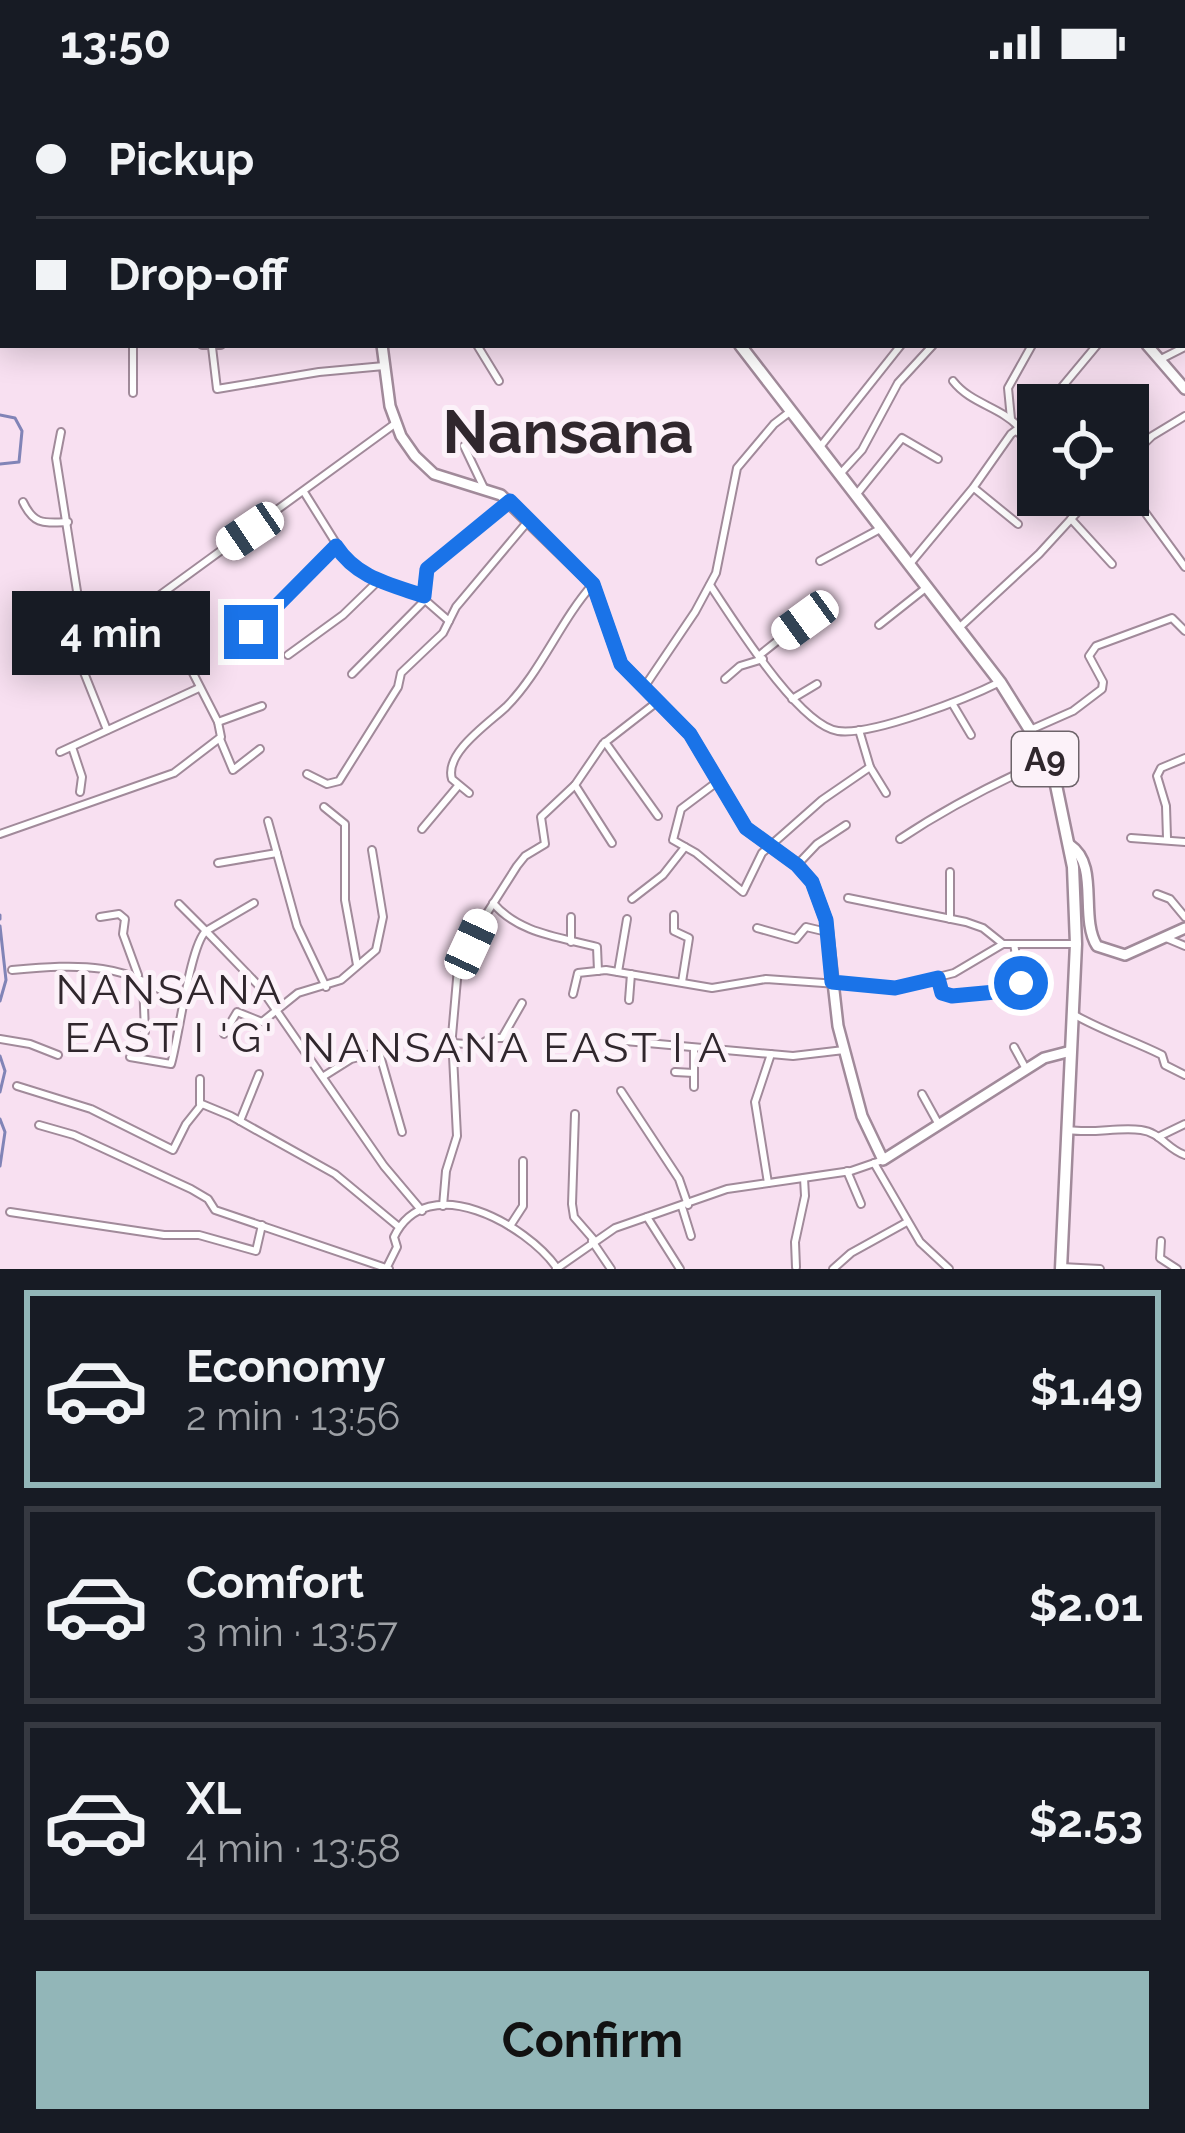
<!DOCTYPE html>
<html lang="en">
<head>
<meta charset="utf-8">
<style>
  :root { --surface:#171b24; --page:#20242c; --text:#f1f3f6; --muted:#9ea1a6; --line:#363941; --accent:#92b6b8 }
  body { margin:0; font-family:Raleway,sans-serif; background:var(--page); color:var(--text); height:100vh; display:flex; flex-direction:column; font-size:45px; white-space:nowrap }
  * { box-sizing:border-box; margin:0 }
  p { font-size:39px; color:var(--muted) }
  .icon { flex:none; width:66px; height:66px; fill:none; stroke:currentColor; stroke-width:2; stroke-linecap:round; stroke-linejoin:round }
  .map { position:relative; height:1185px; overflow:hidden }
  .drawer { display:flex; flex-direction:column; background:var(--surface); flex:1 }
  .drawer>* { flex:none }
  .hud { position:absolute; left:0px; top:0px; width:1185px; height:264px; box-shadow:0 6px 30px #0003; display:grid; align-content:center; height:264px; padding:0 36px; background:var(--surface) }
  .buttons { position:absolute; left:1017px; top:300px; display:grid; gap:24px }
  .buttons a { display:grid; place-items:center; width:132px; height:132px; border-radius:0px; background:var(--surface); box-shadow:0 6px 30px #0003; font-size:60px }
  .end { position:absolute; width:54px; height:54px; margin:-27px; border:15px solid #1a73e8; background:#fff; box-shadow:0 0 0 6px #fff }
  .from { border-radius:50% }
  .bubble { position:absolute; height:84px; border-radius:0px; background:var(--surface); box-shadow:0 6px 30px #0003; font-size:39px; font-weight:700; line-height:84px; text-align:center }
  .car { position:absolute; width:36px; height:72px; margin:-36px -18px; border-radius:15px; box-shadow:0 0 9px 3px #0007; background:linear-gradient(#fff 24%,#345 0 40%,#fff 0 76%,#345 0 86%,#fff 0) }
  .hud b { display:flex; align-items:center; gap:42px; height:114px; font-size:45px }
  .hud b+b { border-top:3px solid var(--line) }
  .hud i { width:30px; height:30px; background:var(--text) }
  ul { padding:21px 0 0; list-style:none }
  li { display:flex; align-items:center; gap:36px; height:198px; margin:0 24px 18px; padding:0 12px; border:6px solid var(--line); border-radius:0px }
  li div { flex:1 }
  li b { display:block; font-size:45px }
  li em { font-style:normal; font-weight:700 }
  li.current { border-color:var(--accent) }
  li>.icon { width:108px; height:108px; stroke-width:1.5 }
  .primary-button { display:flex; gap:24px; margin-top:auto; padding:24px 36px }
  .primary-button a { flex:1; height:138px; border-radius:0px; background:var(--accent); color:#111; font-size:48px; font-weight:700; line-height:138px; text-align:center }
  .status { display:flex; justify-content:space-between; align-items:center; height:84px; padding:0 60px; background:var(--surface); direction:ltr }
  .status svg { height:33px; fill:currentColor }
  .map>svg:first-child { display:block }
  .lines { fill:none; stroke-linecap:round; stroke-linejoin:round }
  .stream { stroke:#8184b7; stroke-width:3 }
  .street-casing { stroke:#a18a9a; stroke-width:10 }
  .secondary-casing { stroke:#a18a9a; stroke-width:14 }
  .primary-casing { stroke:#a18a9a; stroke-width:15 }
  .street { stroke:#fff; stroke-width:6 }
  .secondary { stroke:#fff; stroke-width:9 }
  .primary { stroke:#fff; stroke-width:10 }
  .route { stroke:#1a73e8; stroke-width:15 }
  .labels { text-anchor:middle; stroke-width:10; stroke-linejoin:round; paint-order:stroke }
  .shield { fill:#fcf2f9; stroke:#6d646a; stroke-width:3 }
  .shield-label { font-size:33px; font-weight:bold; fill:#30272d }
  .quarter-label { font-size:42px; letter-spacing:3px; fill:#30272d; stroke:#fcf2f9 }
  .town-label { font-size:60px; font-weight:bold; fill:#30272d; stroke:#fcf2f9 }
</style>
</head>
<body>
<div class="status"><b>13:50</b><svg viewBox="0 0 49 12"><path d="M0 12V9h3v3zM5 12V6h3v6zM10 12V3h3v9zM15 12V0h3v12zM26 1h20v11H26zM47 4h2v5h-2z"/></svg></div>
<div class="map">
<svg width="1185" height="1185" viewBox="0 0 1185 1185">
  <rect width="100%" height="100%" fill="#f8e0f1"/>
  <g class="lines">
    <!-- stream -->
    <g class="stream">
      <path d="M 0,331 L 15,334 L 22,347 L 19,378 L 0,380"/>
      <path d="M 0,831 L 0,835"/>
      <path d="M 0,842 L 6,896 L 0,917"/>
      <path d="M 0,972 L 5,987 L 0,1008"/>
      <path d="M 0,1035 L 5,1048 L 0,1082"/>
    </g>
    <defs>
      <g id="street">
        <path d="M 237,0 L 237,3"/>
        <path d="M 1000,0 L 1001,3"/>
        <path d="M 767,3 L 770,0"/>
        <path d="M 1079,3 L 1084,0"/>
        <path d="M 0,6 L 4,0"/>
        <path d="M 0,19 L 3,25"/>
        <path d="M 1182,39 L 1185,36"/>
        <path d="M 1182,115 L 1185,112"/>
        <path d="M 1182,156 L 1185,154"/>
        <path d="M 1182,217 L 1185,216"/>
        <path d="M 0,235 L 3,235"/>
        <path d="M 202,261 L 221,261"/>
        <path d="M 477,261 L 499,297"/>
        <path d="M 212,263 L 217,305 L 319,288 L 384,282"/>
        <path d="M 1161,275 L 1185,263"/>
        <path d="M 953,297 C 971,320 999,322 1019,343"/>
        <path d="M 133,309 L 133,261"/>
        <path d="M 1047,321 L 1097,261"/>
        <path d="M 1011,335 L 1008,304 L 1032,261"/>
        <path d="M 1016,347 L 1038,362"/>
        <path d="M 61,348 L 56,374 L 79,520 L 83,534 C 103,534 127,533 145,522 L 396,339"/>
        <path d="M 464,362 L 484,404"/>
        <path d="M 820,363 L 901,261"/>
        <path d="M 1128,375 L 1152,352 L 1185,332"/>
        <path d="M 841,389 L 862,366 L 898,299 L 933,261"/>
        <path d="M 974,404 L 1018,440"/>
        <path d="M 1128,405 L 1185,483"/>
        <path d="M 304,408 L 349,480 L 377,498 L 423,512"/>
        <path d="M 856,411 L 902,354 L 938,375"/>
        <path d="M 23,418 C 34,441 43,439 68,438"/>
        <path d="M 1071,435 L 1112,480"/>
        <path d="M 820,477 L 880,445"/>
        <path d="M 909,481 L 973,404 L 1011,350 L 1038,330"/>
        <path d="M 710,501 C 733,535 798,641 838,647 C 872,652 968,614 1000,598"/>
        <path d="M 449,537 L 425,516 L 423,500 L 427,485 L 507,420"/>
        <path d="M 65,541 L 107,646"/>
        <path d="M 879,541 L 927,503"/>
        <path d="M 960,543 L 1039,470 L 1093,411"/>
        <path d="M 19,548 L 83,534"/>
        <path d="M 251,548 L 336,462"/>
        <path d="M 761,570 L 805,535"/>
        <path d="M 288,571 L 343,531 L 377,498"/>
        <path d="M 352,590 L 425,516"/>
        <path d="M 725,595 L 740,582 L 763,575"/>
        <path d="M 645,602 L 695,528 L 716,489 L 737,384 L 774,340 L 791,327"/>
        <path d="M 792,615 L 817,600"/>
        <path d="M 952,619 L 971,651"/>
        <path d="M 218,638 L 262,622"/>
        <path d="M 1030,646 L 1073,627 L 1102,605 L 1103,598 L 1089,572 L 1096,562 L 1172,534 L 1185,547"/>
        <path d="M 220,655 L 233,686 L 260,665"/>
        <path d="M 605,658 L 658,732"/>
        <path d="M 72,663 L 82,693 L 80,708"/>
        <path d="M 60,668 L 199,604"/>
        <path d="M 870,683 L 886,709"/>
        <path d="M 307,690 L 327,700 L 339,697 L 398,603 L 401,589 L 443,549 L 456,523 L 529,436"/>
        <path d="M 717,698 L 681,725 L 673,756 L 696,769 L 743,808 L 762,769 L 822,716 L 870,683 L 859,646"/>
        <path d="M 575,701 L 612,759"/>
        <path d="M 469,709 L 452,695 C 444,669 489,639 506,623 C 541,588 560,537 593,500"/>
        <path d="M 324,723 L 345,740 L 345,816 L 357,881"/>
        <path d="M 268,737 L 297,842 L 326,903"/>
        <path d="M 422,745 L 458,702"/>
        <path d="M 0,750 L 174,689 L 221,653 L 218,638 L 154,513"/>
        <path d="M 1131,754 L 1185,758"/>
        <path d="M 1167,754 L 1166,722 L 1157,692 L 1161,684 L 1185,674"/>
        <path d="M 900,755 C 945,725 993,700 1043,678"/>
        <path d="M 218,779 L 277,769"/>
        <path d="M 798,780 L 817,760 L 846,741"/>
        <path d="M 950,788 L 950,835"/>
        <path d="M 1157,810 L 1170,815 L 1185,833"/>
        <path d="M 848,814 L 966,838 L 983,844 L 1003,860"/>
        <path d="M 632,815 L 663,791 L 685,763"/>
        <path d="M 493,819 C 519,850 561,853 597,863 L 598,887"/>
        <path d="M 179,820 L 206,847 L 254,819"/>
        <path d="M 674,831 L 674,847 L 689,854 L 682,898"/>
        <path d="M 100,833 L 119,830 L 125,835 L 123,850 L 138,891"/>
        <path d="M 571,833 L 571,858"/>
        <path d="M 757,844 L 796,855 L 806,843 L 827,848"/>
        <path d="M 1166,854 L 1185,862"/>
        <path d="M 12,886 C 79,880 129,877 183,922"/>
        <path d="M 618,888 L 627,835"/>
        <path d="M 938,894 L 946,912 L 1017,906 L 1021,899 L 1014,860"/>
        <path d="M 143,897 L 145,948"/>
        <path d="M 573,910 L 578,889 L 606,886 L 712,904 L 766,895 L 895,904 L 954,889 L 1003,860 L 1076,860"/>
        <path d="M 629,916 L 631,890"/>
        <path d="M 1073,930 C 1102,947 1132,956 1162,971 L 1165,981 L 1185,991"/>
        <path d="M 224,950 L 237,928 L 262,938 L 298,909 L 341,896 L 376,866 L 383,833 L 372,766"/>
        <path d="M 0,955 L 30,960 L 58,971"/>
        <path d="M 614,956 L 793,972 L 844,966"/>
        <path d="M 453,959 L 479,961 L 491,954 L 502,954 L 522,919"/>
        <path d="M 1014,963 L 1026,985"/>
        <path d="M 694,965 L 694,1003"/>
        <path d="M 130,973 L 171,980 C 179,953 190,861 206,847 L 260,903 L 384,1082 L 422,1127"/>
        <path d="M 675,988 L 694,989"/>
        <path d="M 324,992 L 351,975 L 379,968 L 402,1048"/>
        <path d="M 17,1002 L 91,1025 L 173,1066 L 186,1040 L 202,1020 L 231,1032 L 335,1090 L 399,1143"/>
        <path d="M 621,1007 L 679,1095 L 688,1121"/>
        <path d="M 922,1010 L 938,1039"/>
        <path d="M 200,1020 L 200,995"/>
        <path d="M 575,1030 L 572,1120 L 574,1133 L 594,1156"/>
        <path d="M 240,1037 L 259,990"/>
        <path d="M 39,1041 L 74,1051 L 191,1105 L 208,1115 L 215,1126 L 389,1185"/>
        <path d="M 1069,1046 C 1093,1050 1117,1043 1141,1046 C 1160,1048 1168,1066 1185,1071"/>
        <path d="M 1158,1053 L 1185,1040"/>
        <path d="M 874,1079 L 920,1158 L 949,1185"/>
        <path d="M 847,1087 L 861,1120"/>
        <path d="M 768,1099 L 755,1018 L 771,970"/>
        <path d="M 443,1122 L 446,1087 L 457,1052 L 452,952 L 458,884 L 482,837 L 517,782 L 525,772 L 545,760 L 541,733 L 575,701 L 603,660 L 657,618"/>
        <path d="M 682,1123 L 691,1152"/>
        <path d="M 10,1128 L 164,1151 L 199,1151 L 256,1167 L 262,1141"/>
        <path d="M 647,1133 L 680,1185"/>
        <path d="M 510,1142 L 523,1122 L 523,1077"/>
        <path d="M 592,1157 L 611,1185"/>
        <path d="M 1161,1157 L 1160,1174 L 1177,1185"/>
        <path d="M 387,1183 L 397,1163 L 394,1153 C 427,1084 527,1141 557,1184"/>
        <path d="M 796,1183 L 795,1158 L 805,1112 L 804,1094"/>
        <path d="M 1061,1183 L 1100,1185"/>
        <path d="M 556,1185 L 615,1144 L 727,1105 L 851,1087 L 883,1076"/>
        <path d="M 833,1185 L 851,1169 L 907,1138"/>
      </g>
      <g id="secondary">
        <path d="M 369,0 L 369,3"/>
        <path d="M 912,0 L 912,3"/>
        <path d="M 382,261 L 390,322 L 401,352 L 415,372 L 434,390 L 501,411 L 593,500 L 621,580 L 690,650 L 746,744 L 797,781 L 812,798 L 826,836 L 838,942 L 862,1032 L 883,1076 L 1044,974 L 1071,967"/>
        <path d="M 1147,261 L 1185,305"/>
        <path d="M 1070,761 C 1100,781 1079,833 1097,862 L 1125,871 L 1185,844"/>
      </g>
      <g id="primary">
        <path d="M 627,0 L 628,3"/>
        <path d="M 740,261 L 1000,598 L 1030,646 L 1056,701 L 1073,783 L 1076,860 L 1061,1185"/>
      </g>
    </defs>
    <!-- street casing -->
    <use href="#street" class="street-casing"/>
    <!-- secondary casing -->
    <use href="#secondary" class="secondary-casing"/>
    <!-- primary casing -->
    <use href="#primary" class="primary-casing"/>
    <!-- street -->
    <use href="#street" class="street"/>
    <!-- secondary -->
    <use href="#secondary" class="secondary"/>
    <!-- primary -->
    <use href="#primary" class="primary"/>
  </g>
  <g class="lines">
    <!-- route -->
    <path class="route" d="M 251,548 L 336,462 C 357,494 389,500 424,512 L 427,485 L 510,417 L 593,500 L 621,580 L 690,650 L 746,744 L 797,781 L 812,798 L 826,836 L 832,898 L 895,904 L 938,894 L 942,909 L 952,912 L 1017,906 L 1021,899"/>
  </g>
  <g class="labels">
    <!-- shield labels -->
    <rect class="shield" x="1012" y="648" width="66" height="54" rx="9"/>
    <g class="shield-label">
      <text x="1045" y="687">A9</text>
    </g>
    <!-- quarter labels -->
    <g class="quarter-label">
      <text x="170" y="920">NANSANA<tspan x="170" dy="48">EAST I 'G'</tspan></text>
      <text x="516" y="978">NANSANA EAST I A</text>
    </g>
    <!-- town labels -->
    <g class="town-label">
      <text x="568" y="369">Nansana</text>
    </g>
  </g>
</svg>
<div class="buttons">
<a><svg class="icon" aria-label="locate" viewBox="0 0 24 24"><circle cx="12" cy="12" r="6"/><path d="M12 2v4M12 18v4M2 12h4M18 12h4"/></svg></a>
</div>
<i class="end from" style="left:1021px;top:899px"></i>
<i class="end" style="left:251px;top:548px"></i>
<div class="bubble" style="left:12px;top:507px;width:198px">4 min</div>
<i class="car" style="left:250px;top:447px;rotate:236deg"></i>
<i class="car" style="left:805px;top:536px;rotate:234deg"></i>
<i class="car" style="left:471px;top:860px;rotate:25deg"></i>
<div class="hud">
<b><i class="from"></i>Pickup</b>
<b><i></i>Drop-off</b>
</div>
</div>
<section class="drawer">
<ul>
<li class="current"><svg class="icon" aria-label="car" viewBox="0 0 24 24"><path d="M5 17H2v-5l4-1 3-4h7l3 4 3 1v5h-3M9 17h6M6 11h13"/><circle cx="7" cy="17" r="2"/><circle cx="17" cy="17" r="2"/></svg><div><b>Economy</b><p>2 min · 13:56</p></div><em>$1.49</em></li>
<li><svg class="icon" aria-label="car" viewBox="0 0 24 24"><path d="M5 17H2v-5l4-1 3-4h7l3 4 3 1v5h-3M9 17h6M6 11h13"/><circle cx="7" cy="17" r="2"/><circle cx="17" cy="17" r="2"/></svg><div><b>Comfort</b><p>3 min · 13:57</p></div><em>$2.01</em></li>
<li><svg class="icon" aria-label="car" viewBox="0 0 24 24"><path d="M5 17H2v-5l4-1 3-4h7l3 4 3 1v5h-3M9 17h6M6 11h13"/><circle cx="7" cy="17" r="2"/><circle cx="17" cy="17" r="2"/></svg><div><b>XL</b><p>4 min · 13:58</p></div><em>$2.53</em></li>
</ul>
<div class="primary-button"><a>Confirm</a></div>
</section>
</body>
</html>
